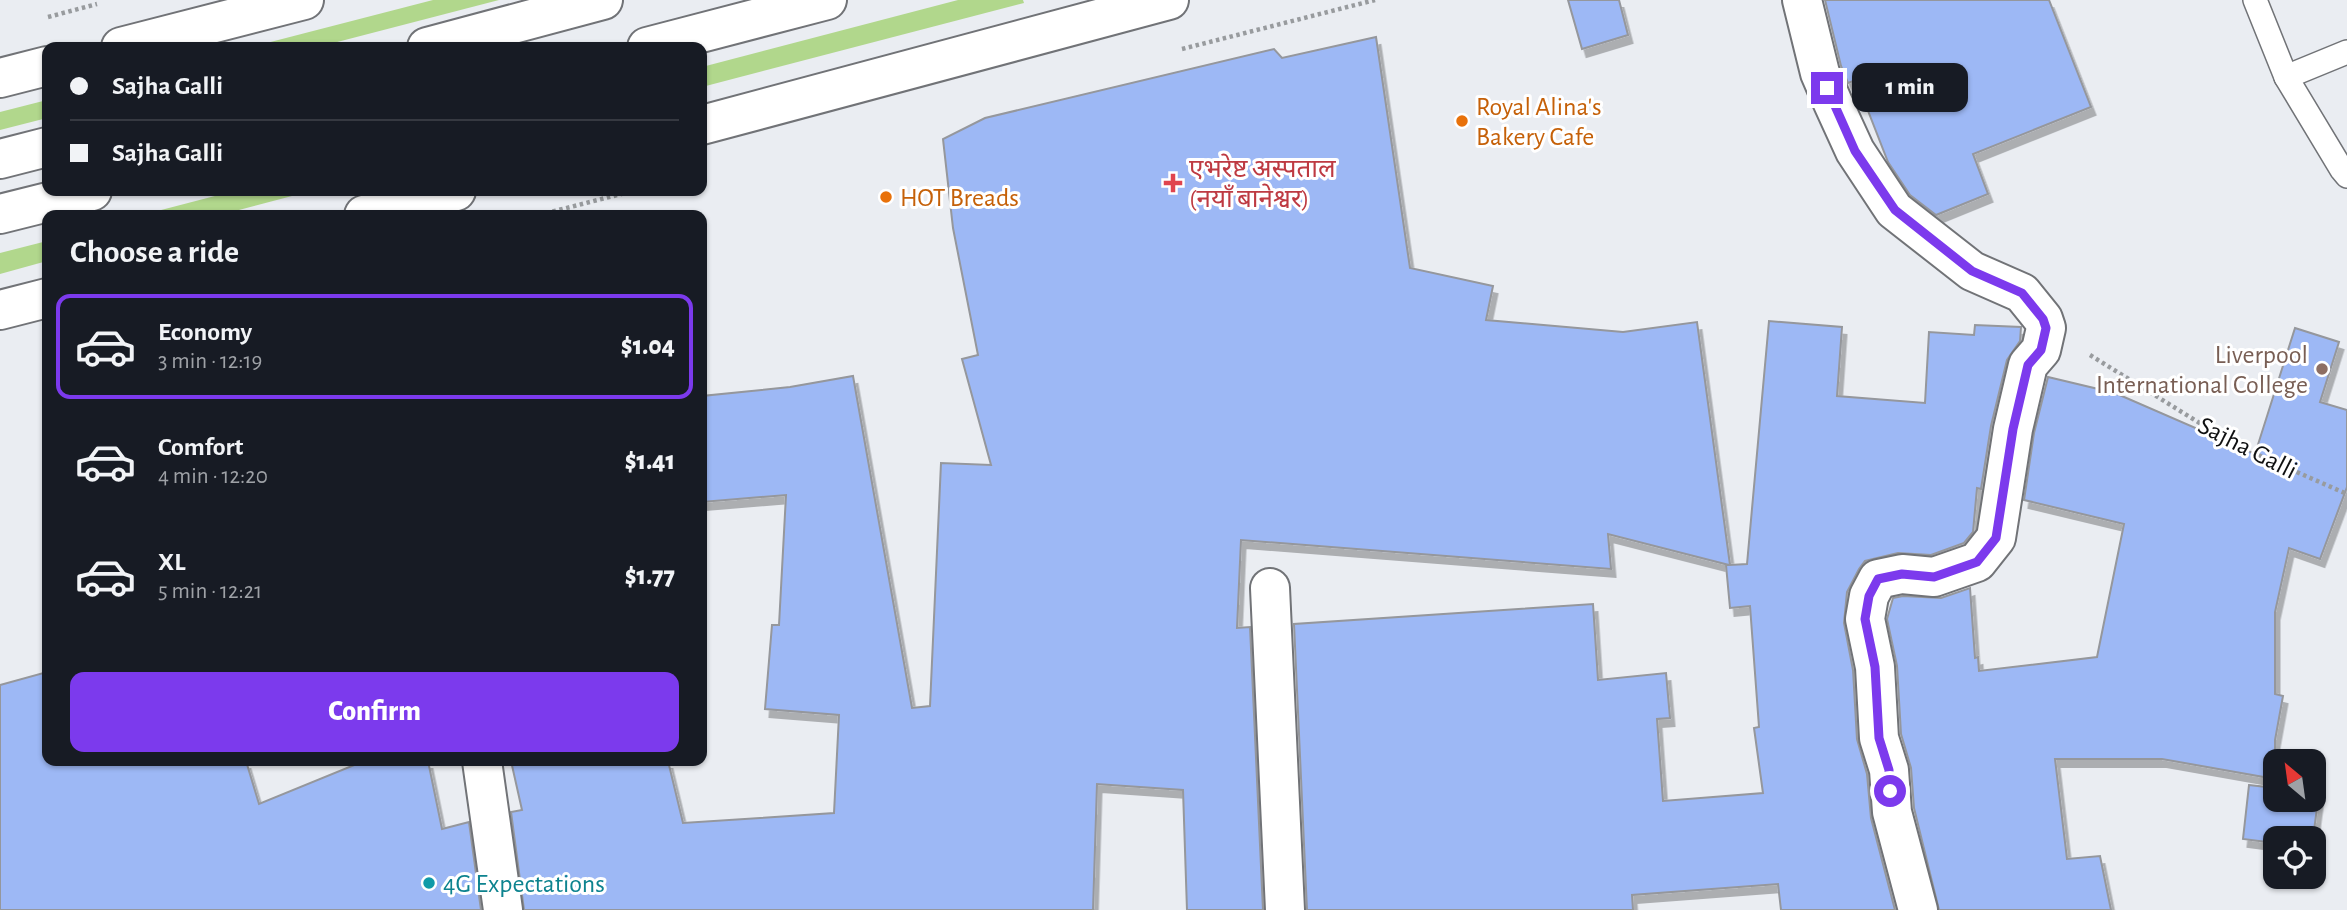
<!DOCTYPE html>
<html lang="en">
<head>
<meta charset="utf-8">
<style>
  :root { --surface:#171b24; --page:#242831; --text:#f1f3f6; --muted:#9ea1a6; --line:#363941; --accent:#7c3aed }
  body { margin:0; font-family:"Alegreya Sans","Noto Sans Devanagari",sans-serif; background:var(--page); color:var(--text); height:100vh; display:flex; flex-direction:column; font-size:26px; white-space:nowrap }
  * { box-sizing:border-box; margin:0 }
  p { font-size:23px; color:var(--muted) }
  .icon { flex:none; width:38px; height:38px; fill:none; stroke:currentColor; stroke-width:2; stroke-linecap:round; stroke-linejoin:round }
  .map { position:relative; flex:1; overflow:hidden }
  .drawer { position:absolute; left:42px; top:210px; width:665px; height:556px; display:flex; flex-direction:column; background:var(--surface); border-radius:14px; box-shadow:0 2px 5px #0004 }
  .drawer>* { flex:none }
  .top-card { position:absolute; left:42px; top:42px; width:665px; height:154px; border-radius:14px; box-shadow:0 2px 5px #0004; display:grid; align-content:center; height:154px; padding:0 28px; background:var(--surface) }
  .needle { width:46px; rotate:331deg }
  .buttons { position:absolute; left:2263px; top:749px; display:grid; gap:14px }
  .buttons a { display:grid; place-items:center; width:63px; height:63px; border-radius:14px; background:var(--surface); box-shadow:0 2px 5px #0004; font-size:35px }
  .end { position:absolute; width:32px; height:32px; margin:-16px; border:9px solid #7c3aed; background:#fff; box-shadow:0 0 0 4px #fff }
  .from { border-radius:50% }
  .bubble { position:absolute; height:49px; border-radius:14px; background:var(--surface); box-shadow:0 2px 5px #0004; font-size:23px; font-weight:800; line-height:49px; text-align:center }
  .top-card b { display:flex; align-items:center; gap:24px; height:66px; font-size:26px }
  .top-card b+b { border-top:2px solid var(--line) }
  .top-card i { width:18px; height:18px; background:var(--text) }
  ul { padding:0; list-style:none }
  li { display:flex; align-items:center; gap:21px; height:105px; margin:0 14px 10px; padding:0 14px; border:4px solid transparent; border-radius:14px }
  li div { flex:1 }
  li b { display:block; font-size:26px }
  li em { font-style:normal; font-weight:800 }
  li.active { border-color:var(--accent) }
  li>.icon { width:63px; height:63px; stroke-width:1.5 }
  h2 { padding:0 28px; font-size:32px; line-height:84px }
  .cta { display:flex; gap:14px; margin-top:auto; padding:14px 28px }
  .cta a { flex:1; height:80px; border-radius:14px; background:var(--accent); color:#fff; font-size:28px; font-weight:800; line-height:80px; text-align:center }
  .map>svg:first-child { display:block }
  .green { fill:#b1d78c }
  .building { fill:#9db8f5; stroke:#95979c; stroke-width:2; filter:url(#shadow) }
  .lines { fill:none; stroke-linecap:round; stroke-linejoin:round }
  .service-casing { stroke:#717377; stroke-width:26 }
  .minor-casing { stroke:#717377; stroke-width:42 }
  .tertiary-casing { stroke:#717377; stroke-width:42 }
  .trunk-casing { stroke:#717377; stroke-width:42 }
  .path { stroke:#989b9e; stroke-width:4.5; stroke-dasharray:3.5 3.5; stroke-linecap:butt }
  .service { stroke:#fff; stroke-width:23 }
  .minor { stroke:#fff; stroke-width:38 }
  .tertiary { stroke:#fff; stroke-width:38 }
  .trunk { stroke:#fff; stroke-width:38 }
  .route { stroke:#7c3aed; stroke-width:9 }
  .food-dot { fill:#e8710a; stroke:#fff; stroke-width:2.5 }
  .health-dot { fill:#e0444e; stroke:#fff; stroke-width:2.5 }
  .education-dot { fill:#8d6e63; stroke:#fff; stroke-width:2.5 }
  .culture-dot { fill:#0f9aa8; stroke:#fff; stroke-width:2.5 }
  .labels { text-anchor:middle; stroke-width:6; stroke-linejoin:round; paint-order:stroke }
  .food-label { font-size:26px; fill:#c56008; stroke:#fff; text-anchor:start }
  .health-label { font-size:26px; fill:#be3a42; stroke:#fff; text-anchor:start }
  .education-label { font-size:26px; fill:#785e54; stroke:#fff; text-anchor:end }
  .street-label { font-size:26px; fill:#0f1011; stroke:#fff }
  .culture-label { font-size:26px; fill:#0d838f; stroke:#fff; text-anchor:start }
</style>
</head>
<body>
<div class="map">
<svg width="2347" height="910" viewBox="0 0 2347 910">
  <defs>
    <filter id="shadow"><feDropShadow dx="4.5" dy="8" stdDeviation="0" flood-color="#0004"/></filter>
  </defs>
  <rect width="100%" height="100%" fill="#eaedf2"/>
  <!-- green -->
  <g class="green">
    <path d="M 433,0 L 499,0 L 318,47 L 251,47 Z"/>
    <path d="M 958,0 L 1023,0 L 1024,3 L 702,87 L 702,67 Z"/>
    <path d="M 47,100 L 47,118 L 0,130 L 0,112 Z"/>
    <path d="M 234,191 L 311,191 L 220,215 L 142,215 Z"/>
    <path d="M 47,241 L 47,261 L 0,274 L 0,253 Z"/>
  </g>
  <!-- building -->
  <g class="building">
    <path d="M 1568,0 L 1619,0 L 1628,35 L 1582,49 Z"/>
    <path d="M 1825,0 L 2049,0 L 2091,107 L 1973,154 L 1988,194 L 1936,215 L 1910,195 L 1888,162 L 1856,80 L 1848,83 L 1841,66 Z"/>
    <path d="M 1376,37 L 1410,268 L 1493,286 L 1486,320 L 1623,332 L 1697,322 L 1730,565 L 1747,564 L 1769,321 L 1842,327 L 1837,396 L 1925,403 L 1929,332 L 1974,335 L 1975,325 L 2021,327 L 2020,341 L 2007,360 L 1991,426 L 1981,489 L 1977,488 L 1973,532 L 1964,543 L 1931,555 L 1898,553 L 1865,561 L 1859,569 L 1847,592 L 1844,623 L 1853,670 L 1857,739 L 1867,774 L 1871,818 L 1895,910 L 1781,910 L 1778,884 L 1632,895 L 1633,910 L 1307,910 L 1294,624 L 1593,604 L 1598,680 L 1666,673 L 1670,718 L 1657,719 L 1663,801 L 1763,793 L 1754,728 L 1759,727 L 1750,606 L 1730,608 L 1726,565 L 1729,565 L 1608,534 L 1611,569 L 1241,540 L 1237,628 L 1250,627 L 1263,910 L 1187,910 L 1183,790 L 1097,784 L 1093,910 L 524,910 L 511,812 L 522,810 L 511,761 L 668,761 L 683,823 L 834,813 L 839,715 L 765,709 L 772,625 L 779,625 L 786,495 L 702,502 L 702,396 L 790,387 L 853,376 L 912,708 L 930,706 L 941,463 L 991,465 L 962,359 L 978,355 L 953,228 L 943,139 L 985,118 L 1274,49 L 1282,58 Z"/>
    <path d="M 2295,328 L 2339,342 L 2320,402 L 2347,410 L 2347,487 L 2320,559 L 2289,548 L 2275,612 L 2275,694 L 2283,696 L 2275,740 L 2275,779 L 2162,759 L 2055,759 L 2067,859 L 2100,856 L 2111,910 L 1939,910 L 1914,808 L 1911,768 L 1901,734 L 1897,666 L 1887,619 L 1893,598 L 1903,596 L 1941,598 L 1970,588 L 1975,658 L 1978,657 L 1979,671 L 2097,657 L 2124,524 L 2024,500 L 2034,433 L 2048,377 L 2115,393 L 2255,454 Z"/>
    <path d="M 47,672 L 47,761 L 246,761 L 259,804 L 364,761 L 428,761 L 442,829 L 469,822 L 481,910 L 0,910 L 0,685 Z"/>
    <path d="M 2249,785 L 2275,788 L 2275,800 L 2314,800 L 2314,793 L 2319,793 L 2313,838 L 2275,838 L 2275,843 L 2243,839 Z"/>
  </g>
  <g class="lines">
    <defs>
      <g id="service">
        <path d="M 2255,0 L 2286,77 L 2342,170 L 2347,176"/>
        <path d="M 2286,77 L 2347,52"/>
      </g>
      <g id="minor">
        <path d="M 1802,0 L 1820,73 L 1833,103 L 1855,151 L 1894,210 L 1972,271 L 2022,293 L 2043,319 L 2046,328 L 2041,350 L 2028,365 L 2013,429 L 1996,538 L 1977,562 L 1934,577 L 1902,574 L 1878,579 L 1869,596 L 1865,619 L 1875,667 L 1879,738 L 1889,770 L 1892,812 L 1918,910"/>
        <path d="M 1270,588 L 1285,910"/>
        <path d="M 482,761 L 503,910"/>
      </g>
      <g id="tertiary">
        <path d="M 121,47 L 304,0"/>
        <path d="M 0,78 L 47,66"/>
        <path d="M 702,125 L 1169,0"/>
        <path d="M 364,215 L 456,191"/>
        <path d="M 0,310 L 47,298"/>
      </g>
      <g id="trunk">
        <path d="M 427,47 L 603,0"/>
        <path d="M 647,47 L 827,0"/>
        <path d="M 0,159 L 47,147"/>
        <path d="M 0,214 L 92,191"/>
      </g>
    </defs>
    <!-- service casing -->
    <use href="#service" class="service-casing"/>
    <!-- minor casing -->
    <use href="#minor" class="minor-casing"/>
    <!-- tertiary casing -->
    <use href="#tertiary" class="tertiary-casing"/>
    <!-- trunk casing -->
    <use href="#trunk" class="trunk-casing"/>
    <!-- path -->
    <g class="path">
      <path d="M 48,17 L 97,4"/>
      <path d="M 1182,49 L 1375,0"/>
      <path d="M 539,215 L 633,191"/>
      <path d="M 2090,355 L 2235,445 L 2347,494"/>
    </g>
    <!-- service -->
    <use href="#service" class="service"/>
    <!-- minor -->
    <use href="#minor" class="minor"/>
    <!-- tertiary -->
    <use href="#tertiary" class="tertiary"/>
    <!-- trunk -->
    <use href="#trunk" class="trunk"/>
  </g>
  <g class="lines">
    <!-- route -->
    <path class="route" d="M 1827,88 L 1855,151 L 1895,210 L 1972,271 L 2022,293 L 2043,319 L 2046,328 L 2041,350 L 2028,365 L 2013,429 L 1996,538 L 1977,562 L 1934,577 L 1902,574 L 1878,579 L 1869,596 L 1865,619 L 1875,667 L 1879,738 L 1889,770 L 1890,791"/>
  </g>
  <!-- markers -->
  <g class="food-dot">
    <circle cx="1462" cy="121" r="7"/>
    <circle cx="886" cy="197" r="7"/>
  </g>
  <path class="health-dot" d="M1169.5 172.5h7v7h7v7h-7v7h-7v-7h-7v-7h7z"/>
  <circle class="education-dot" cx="2322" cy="369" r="7"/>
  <circle class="culture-dot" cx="429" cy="883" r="7"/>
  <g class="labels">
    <!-- food labels -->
    <g class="food-label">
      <text x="1476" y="115">Royal Alina's<tspan x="1476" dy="30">Bakery Cafe</tspan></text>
      <text x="900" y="206">HOT Breads</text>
    </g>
    <!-- health labels -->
    <g class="health-label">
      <text x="1189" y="177">एभरेष्ट अस्पताल<tspan x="1189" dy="30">(नयाँ बानेश्वर)</tspan></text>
    </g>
    <!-- education labels -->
    <g class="education-label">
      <text x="2308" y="363">Liverpool<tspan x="2308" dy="30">International College</tspan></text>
    </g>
    <!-- street labels -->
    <g class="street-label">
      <text transform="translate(2248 447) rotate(27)" y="9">Sajha Galli</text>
    </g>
    <!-- culture labels -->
    <g class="culture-label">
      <text x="443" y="892">4G Expectations</text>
    </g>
  </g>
</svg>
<div class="buttons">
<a><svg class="needle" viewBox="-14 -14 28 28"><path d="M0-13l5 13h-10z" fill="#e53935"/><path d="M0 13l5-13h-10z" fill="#9ea1a6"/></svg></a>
<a><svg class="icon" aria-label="locate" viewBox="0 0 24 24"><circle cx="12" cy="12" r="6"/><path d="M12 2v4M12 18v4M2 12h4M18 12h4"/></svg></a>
</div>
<i class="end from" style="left:1890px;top:791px"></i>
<i class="end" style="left:1827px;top:88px"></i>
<div class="bubble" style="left:1852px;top:63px;width:116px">1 min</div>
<div class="top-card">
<b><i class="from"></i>Sajha Galli</b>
<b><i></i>Sajha Galli</b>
</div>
<section class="drawer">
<h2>Choose a ride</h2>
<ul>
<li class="active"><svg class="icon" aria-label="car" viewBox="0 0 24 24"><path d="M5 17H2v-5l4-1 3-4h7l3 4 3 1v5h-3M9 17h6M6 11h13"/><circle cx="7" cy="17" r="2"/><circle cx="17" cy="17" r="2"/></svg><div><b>Economy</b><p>3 min · 12:19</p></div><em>$1.04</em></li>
<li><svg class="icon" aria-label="car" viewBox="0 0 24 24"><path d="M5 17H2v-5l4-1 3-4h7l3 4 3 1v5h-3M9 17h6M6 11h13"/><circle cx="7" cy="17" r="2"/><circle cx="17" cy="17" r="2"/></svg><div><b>Comfort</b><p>4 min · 12:20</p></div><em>$1.41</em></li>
<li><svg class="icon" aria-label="car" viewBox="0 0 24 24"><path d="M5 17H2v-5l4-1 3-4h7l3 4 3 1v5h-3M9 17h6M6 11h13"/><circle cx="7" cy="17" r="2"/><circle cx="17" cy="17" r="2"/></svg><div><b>XL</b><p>5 min · 12:21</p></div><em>$1.77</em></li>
</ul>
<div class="cta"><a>Confirm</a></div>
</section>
</div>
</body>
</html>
